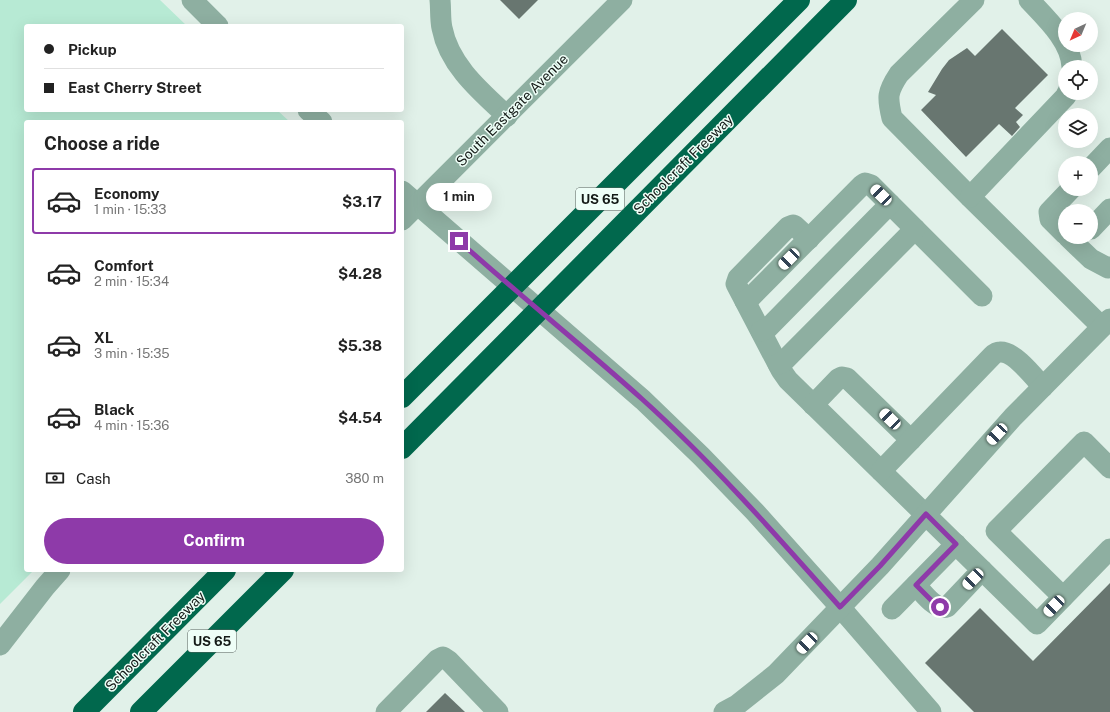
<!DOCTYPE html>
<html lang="en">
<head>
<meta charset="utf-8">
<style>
  :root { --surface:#fff; --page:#f2f2f2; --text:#222; --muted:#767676; --line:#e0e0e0; --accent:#8e3aa9 }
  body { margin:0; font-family:"Public Sans",sans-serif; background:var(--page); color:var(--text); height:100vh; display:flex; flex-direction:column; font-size:15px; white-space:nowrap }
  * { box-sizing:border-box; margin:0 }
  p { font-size:13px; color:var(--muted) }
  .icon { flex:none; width:22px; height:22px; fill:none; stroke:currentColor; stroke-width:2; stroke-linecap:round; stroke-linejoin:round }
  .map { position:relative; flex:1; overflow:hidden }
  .sheet { position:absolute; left:24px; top:120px; width:380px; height:452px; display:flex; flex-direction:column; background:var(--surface); border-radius:4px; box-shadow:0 4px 16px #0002 }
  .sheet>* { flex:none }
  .top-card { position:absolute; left:24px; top:24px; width:380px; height:88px; border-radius:4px; box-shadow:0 4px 16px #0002; display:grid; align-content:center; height:88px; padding:0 20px; background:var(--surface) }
  .needle { width:26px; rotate:224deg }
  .fabs { position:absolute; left:1058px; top:12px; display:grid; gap:8px }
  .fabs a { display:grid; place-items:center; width:40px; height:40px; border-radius:50%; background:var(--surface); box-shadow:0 4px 16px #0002; font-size:20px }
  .end { position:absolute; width:18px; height:18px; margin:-9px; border:5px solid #8e3aa9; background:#fff; box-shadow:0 0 0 2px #fff }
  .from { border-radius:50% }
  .bubble { position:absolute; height:28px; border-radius:14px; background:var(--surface); box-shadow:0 4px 16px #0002; font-size:13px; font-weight:700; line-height:28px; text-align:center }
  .car { position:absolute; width:12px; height:24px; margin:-12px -6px; border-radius:5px; box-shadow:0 0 3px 1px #0007; background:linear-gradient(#fff 24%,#345 0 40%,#fff 0 76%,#345 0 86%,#fff 0) }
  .top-card b { display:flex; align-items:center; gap:14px; height:38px; font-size:15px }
  .top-card b+b { border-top:1px solid var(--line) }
  .top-card i { width:10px; height:10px; background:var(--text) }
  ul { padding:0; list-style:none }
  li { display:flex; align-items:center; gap:12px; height:66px; margin:0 8px 6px; padding:0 12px; border:2px solid transparent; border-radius:4px }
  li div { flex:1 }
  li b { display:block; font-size:15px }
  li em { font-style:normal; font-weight:700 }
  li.active { border-color:var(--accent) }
  li>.icon { width:36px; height:36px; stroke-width:1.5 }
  h2 { padding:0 20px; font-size:18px; line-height:48px }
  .pay { display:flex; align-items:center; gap:10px; height:44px; padding:0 20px; font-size:15px }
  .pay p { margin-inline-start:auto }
  .action { display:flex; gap:8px; margin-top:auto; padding:8px 20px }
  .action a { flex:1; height:46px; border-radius:24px; background:var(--accent); color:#fff; font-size:16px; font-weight:700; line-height:46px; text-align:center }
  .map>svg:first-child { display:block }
  .green { fill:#b7ead4 }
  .building { fill:#687670 }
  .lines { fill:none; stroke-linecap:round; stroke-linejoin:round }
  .minor { stroke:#8eafa1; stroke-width:21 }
  .highway { stroke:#01684d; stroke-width:22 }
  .route { stroke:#8e3aa9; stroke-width:5 }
  .labels { text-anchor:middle; stroke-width:3; stroke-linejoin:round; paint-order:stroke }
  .shield { fill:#eefef7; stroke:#555e5a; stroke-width:1 }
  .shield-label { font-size:13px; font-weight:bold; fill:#141a17 }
  .street-label { font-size:14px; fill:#141a17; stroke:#eefef7 }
</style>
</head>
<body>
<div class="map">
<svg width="1110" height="712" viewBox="0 0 1110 712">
  <rect width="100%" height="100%" fill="#e1f1e9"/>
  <!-- green -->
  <path class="green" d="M 0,0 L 160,0 L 187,26 L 26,26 L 26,110 L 277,110 L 290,122 L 26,122 L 26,570 L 34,570 L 0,604 Z"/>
  <!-- building -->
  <g class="building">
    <path d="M 500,0 L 538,0 L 519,19 Z"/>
    <path d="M 1002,29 L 1048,75 L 1015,108 L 1023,115 L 1016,122 L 1020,127 L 1012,136 L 999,124 L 966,157 L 921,110 L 936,95 L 928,92 L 942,69 L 949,60 L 967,48 L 975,56 Z"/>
    <path d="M 1110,583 L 1110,712 L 974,712 L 925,663 L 980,608 L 1033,661 Z"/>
    <path d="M 445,693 L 465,712 L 426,712 Z"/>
  </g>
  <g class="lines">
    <!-- minor -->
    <g class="minor">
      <path d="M 192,0 L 218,26"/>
      <path d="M 440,0 C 441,9 440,19 442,28 C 449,65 480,91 507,116"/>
      <path d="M 974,0 L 899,74 C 887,92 887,97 892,118 L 970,197 L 1102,327"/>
      <path d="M 1029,0 C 1046,18 1071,41 1072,67"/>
      <path d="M 308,110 L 322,122"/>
      <path d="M 1091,168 L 1110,148"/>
      <path d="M 402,191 L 643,400 L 701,456 L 755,512 L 840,607 L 931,712"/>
      <path d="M 970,197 L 1066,96 L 1067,93"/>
      <path d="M 402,220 L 622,0"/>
      <path d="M 1091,229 L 1110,209"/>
      <path d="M 1065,234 L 1050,219 L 1049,212 L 1071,189"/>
      <path d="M 1068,237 L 1091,259 L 1108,268 L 1110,267"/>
      <path d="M 809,239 L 795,226 L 793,225 L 788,227 L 738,278 L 736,284 L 781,370 L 788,380 L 982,570 L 947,607 C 936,611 922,592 916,585"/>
      <path d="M 745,301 L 749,299 L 862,185 L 865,183 L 871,185 L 982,296"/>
      <path d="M 761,331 L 768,328 L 890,204"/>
      <path d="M 778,364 L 782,363 L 915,229"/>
      <path d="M 813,405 L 838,379 L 842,377 L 847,378 L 911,440"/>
      <path d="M 881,471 L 992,356 C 994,354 997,352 1000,352 C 1014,351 1034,377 1043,387"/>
      <path d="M 982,570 L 1037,624 L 1110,549"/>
      <path d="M 1063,597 L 996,531 L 1084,442 L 1110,468"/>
      <path d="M 892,609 L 956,544"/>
      <path d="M 0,645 L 45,587 L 60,570"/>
      <path d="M 386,712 L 437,660 L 443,657 L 449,661 L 498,712"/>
      <path d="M 724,712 L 737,705 L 776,674 L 880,566 L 1013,417 L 1110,319"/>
    </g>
    <!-- highway -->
    <g class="highway">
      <path d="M 402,397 L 799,0"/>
      <path d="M 402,448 L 846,0"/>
      <path d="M 84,712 L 225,570"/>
      <path d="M 141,712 L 283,570"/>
    </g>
  </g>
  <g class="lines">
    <!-- route -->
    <path class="route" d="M 459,241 C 519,295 582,345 642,399 C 713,463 777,536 840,607 L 880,566 L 926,514 L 956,544 L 916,585 L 937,606 L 940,607"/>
  </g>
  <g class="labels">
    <!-- shield labels -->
    <g class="shield">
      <rect x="576" y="188" width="48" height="22" rx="3"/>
      <rect x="188" y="630" width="48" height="22" rx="3"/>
    </g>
    <g class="shield-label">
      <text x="600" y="204">US 65</text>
      <text x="212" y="646">US 65</text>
    </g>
    <!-- street labels -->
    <g class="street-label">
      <text transform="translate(512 110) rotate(-45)" y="5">South Eastgate Avenue</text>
      <text transform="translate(683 164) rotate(-45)" y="5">Schoolcraft Freeway</text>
      <text transform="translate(155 641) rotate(-45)" y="5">Schoolcraft Freeway</text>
    </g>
  </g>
</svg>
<div class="fabs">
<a><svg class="needle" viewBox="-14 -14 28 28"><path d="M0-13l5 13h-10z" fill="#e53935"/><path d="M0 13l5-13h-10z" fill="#767676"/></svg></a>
<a><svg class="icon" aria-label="locate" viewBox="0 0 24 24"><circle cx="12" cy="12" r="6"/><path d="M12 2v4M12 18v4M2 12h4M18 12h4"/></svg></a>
<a><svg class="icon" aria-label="layers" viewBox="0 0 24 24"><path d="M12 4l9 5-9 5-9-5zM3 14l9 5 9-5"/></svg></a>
<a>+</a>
<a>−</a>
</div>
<i class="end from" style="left:940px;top:607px"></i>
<i class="end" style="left:459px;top:241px"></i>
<div class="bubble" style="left:426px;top:183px;width:66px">1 min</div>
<i class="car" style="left:881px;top:195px;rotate:314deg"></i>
<i class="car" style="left:789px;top:259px;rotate:225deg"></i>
<i class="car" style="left:890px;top:419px;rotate:314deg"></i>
<i class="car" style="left:997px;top:434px;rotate:223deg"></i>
<i class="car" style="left:973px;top:579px;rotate:224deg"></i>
<i class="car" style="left:1054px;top:606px;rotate:224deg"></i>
<i class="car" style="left:807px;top:643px;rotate:224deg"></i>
<div class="top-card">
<b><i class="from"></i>Pickup</b>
<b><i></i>East Cherry Street</b>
</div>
<section class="sheet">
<h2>Choose a ride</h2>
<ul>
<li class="active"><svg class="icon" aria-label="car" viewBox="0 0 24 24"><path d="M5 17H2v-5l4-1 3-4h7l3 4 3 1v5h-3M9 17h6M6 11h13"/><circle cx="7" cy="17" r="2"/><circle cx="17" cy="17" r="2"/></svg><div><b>Economy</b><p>1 min · 15:33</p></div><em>$3.17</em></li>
<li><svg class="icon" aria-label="car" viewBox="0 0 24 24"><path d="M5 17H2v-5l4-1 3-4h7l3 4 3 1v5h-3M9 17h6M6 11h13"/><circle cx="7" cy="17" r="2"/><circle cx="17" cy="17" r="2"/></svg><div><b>Comfort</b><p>2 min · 15:34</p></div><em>$4.28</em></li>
<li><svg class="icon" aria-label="car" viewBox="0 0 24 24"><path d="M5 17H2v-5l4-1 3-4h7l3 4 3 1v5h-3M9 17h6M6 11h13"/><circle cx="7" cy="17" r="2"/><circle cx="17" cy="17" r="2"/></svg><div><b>XL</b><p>3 min · 15:35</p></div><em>$5.38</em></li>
<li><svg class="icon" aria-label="car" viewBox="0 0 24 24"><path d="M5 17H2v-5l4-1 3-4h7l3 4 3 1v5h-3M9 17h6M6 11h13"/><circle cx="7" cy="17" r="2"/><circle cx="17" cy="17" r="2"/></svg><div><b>Black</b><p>4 min · 15:36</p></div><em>$4.54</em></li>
</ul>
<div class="pay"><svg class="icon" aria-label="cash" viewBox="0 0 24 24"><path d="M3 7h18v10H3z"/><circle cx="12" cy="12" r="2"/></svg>Cash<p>380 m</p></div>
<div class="action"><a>Confirm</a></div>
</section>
</div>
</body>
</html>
